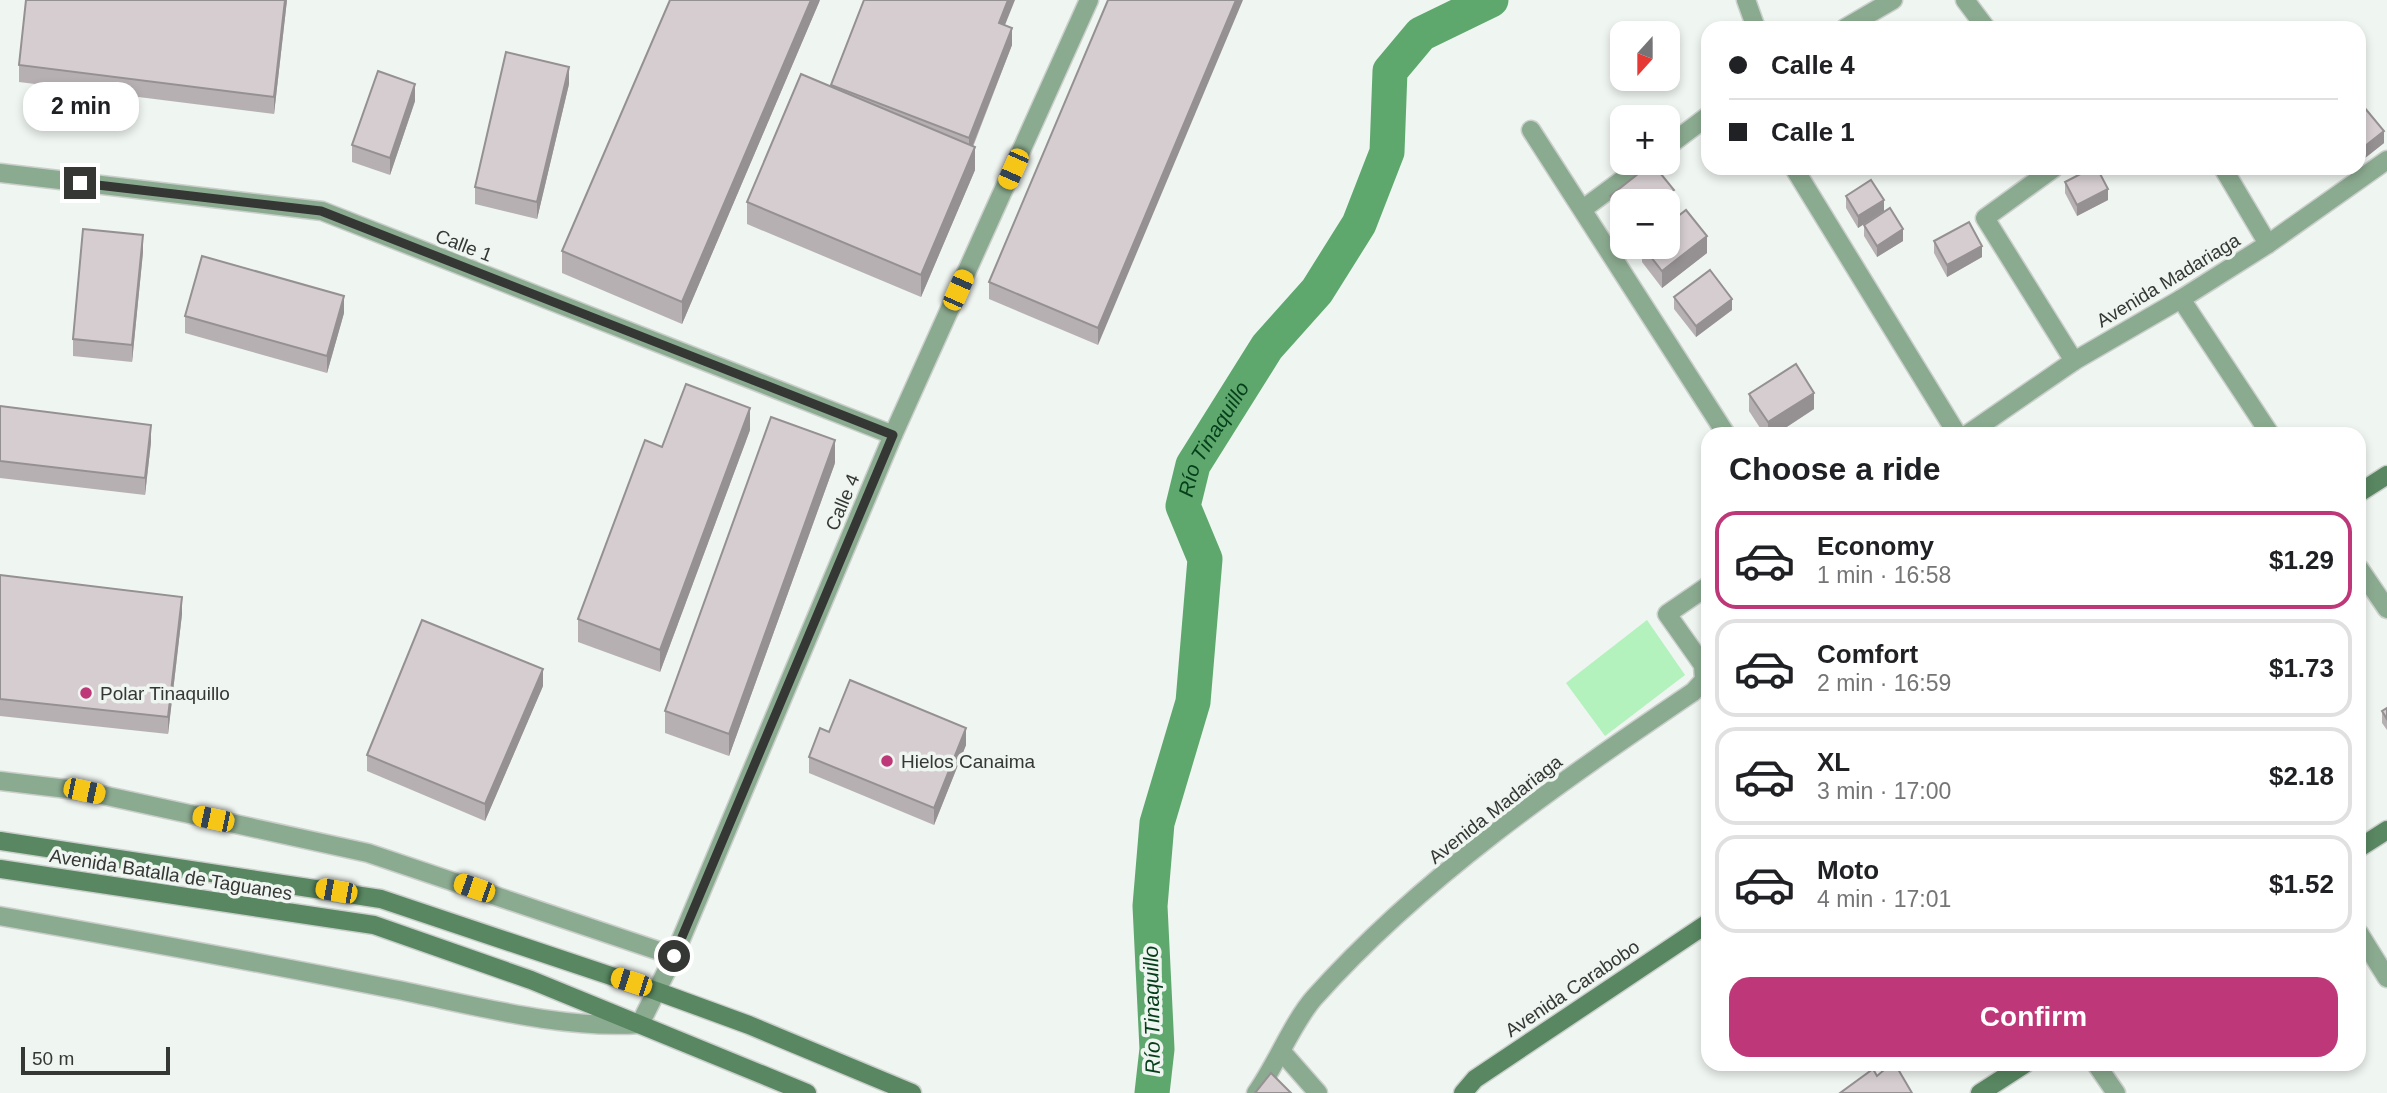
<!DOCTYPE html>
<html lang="en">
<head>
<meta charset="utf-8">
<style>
  :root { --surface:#fff; --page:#f6f6f6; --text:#202124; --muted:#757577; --line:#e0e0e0; --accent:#be3778 }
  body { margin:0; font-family:Arial,sans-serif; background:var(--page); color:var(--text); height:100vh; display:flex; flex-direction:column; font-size:26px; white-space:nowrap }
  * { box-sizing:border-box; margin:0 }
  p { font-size:23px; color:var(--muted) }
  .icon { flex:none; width:38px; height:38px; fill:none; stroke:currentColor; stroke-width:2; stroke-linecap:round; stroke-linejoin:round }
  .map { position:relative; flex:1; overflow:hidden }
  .details { position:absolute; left:1701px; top:427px; width:665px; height:644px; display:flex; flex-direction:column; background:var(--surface); border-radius:21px; box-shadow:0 4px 10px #0003 }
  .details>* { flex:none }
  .top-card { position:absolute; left:1701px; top:21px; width:665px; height:154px; border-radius:21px; box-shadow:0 4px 10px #0003; display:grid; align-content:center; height:154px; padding:0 28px; background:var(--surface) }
  .needle { width:46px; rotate:201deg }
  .buttons { position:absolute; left:1610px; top:21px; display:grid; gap:14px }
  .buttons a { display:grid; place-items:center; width:70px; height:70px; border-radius:14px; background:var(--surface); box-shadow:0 4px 10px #0003; font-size:35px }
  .scale { position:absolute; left:21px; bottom:18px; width:149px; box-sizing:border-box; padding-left:7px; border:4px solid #353735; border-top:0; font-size:19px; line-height:24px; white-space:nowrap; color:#353735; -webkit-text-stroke:5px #eff5f0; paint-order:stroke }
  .end { position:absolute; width:32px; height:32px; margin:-16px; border:9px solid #353735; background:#fff; box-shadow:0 0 0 4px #fff }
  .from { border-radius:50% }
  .bubble { position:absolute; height:49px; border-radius:21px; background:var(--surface); box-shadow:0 4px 10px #0003; font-size:23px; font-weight:700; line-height:49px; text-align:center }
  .car { position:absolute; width:21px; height:42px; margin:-21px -10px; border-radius:9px; box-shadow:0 0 5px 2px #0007; background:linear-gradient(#f5c518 24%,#345 0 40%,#f5c518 0 76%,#345 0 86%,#f5c518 0) }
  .top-card b { display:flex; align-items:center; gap:24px; height:66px; font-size:26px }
  .top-card b+b { border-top:2px solid var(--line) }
  .top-card i { width:18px; height:18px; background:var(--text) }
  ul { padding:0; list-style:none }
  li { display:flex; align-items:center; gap:21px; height:98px; margin:0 14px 10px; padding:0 14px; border:4px solid var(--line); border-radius:21px }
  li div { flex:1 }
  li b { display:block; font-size:26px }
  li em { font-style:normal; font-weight:700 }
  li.current { border-color:var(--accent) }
  li>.icon { width:63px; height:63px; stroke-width:1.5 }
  h2 { padding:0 28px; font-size:32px; line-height:84px }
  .action { display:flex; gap:14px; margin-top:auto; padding:14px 28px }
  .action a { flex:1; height:80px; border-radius:21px; background:var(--accent); color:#fff; font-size:28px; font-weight:700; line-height:80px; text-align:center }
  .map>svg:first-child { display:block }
  .green { fill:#b3f1bd }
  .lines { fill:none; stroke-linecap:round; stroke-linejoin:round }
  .river { stroke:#5ea86e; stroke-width:35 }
  .street-casing { stroke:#cacfcb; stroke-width:21 }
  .secondary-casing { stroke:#cacfcb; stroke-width:21 }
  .street { stroke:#8bab90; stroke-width:18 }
  .secondary { stroke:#588761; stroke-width:18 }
  .wall { fill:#b7b0b3 }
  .shaded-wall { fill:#959092 }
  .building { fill:#d5cdd0; stroke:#959092; stroke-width:2 }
  .route { stroke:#353735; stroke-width:9 }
  .poi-dot { fill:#be3778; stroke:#eff5f0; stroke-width:2.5 }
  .labels { text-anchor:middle; stroke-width:7; stroke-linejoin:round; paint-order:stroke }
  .street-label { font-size:19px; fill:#353735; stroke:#eff5f0 }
  .poi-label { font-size:19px; fill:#353735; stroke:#eff5f0; text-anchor:start }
  .water-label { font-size:21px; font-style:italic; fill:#053f19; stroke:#eff5f0 }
</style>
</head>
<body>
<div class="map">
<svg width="2387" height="1093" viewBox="0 0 2387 1093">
  <rect width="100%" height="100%" fill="#eff5f0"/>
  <!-- green -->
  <path class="green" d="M 1647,620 L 1685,675 L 1605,736 L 1566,683 Z"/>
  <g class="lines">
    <!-- river -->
    <path class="river" id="s1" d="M 1152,1093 L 1157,1049 L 1150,906 L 1157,823 L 1193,702 L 1205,559 L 1183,506 L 1193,465 L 1267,347 L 1317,291 L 1359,224 L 1387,152 L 1390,71 L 1421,34 L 1491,0"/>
    <defs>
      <g id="street">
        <path d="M 1746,0 L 1756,28"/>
        <path d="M 1965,0 L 1986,28"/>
        <path d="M 1845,28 L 1893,0"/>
        <path d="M 1531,130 L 1726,434"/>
        <path d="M 1668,146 L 1708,116"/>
        <path d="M 1794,168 L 1957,434"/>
        <path d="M 2054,168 L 1985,218 L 2074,361"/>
        <path d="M 2223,168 L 2268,244"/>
        <path d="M 0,173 L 322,211 L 893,435"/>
        <path d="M 1583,209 L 1645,163"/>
        <path d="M 2181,299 L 2270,434"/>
        <path d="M 1968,434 L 2074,361 L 2181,299 L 2268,244 L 2387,160"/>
        <path d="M 2359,568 L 2387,609"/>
        <path d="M 0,781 L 84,791 L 368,853 L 674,956"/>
        <path d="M 0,916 C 131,939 262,963 393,989 C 470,1004 561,1030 640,1024 L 674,956 L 893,435 L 1089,0"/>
        <path d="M 2359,933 L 2387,978"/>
        <path d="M 1282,1052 L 1318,1093"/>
        <path d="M 2096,1064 L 2116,1093"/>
        <path d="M 1256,1093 C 1276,1065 1293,1022 1314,998 C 1423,876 1559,783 1693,692 L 1704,680 L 1703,665 L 1667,614 L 1708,586"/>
      </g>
      <g id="secondary">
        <path d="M 2359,493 L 2387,475"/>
        <path d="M 0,841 L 381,899 L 656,991 L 749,1025 L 912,1093"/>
        <path d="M 2359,848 L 2387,830"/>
        <path d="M 0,869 L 374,925 L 531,980 L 807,1093"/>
        <path d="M 1463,1093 L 1475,1079 L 1708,923"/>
        <path d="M 1980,1093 L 2025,1064"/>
      </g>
    </defs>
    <!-- street casing -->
    <use href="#street" class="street-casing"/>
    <!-- secondary casing -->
    <use href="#secondary" class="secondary-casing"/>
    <!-- street -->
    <use href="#street" class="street"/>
    <!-- secondary -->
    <use href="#secondary" class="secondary"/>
  </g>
  <!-- wall -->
  <g class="wall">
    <path d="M 26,0 L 287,0 L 274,114 L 19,82 L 19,65 Z"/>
    <path d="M 820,0 L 682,324 L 562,273 L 562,251 Z"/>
    <path d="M 1108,0 L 1098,345 L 989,299 L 989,282 Z"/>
    <path d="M 1005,26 L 1012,45 L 973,147 L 975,170 L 921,297 L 747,224 L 747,202 L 831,87 L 831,85 Z"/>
    <path d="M 569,84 L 537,219 L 475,204 L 475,187 Z"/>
    <path d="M 415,101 L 390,175 L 352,162 L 352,145 Z"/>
    <path d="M 2359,101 L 2384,143 L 2360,162 L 2359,160 Z"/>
    <path d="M 2065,182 L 2108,200 L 2077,216 L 2065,193 Z"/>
    <path d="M 1610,196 L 1674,207 L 1622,201 L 1622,228 L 1610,213 Z"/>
    <path d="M 1846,196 L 1884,211 L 1858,228 L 1846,208 Z"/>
    <path d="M 1864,225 L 1903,241 L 1877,257 L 1864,236 Z"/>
    <path d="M 1934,241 L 1982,257 L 1947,277 L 1934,253 Z"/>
    <path d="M 1642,247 L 1668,247 L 1707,253 L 1662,288 L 1642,262 Z"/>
    <path d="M 143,252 L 132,362 L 73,356 L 73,339 Z"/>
    <path d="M 1674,297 L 1732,310 L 1696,337 L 1674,309 Z"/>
    <path d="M 344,313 L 327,373 L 185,333 L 185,316 Z"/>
    <path d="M 1749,394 L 1814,409 L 1776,434 L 1764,434 L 1749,411 Z"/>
    <path d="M 0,406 L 151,442 L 145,495 L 0,478 Z"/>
    <path d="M 750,430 L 660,672 L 578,642 L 578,619 Z"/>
    <path d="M 835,463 L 729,756 L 665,733 L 665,711 Z"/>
    <path d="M 0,575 L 182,614 L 168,734 L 0,716 Z"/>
    <path d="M 543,686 L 485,821 L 367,771 L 367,755 Z"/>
    <path d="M 2387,708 L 2387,730 L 2382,723 L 2382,711 Z"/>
    <path d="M 829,732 L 966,745 L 934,825 L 809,773 L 809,757 Z"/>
  </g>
  <!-- shaded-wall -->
  <g class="shaded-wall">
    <path d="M 285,0 L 287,0 L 274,114 L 274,97 Z"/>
    <path d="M 811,0 L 820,0 L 682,324 L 682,302 Z"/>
    <path d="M 1008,0 L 1015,0 L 999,40 L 999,23 Z"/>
    <path d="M 1236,0 L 1243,0 L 1098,345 L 1098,328 Z"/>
    <path d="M 1012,28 L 1012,45 L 969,155 L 969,138 Z"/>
    <path d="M 569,67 L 569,84 L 537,219 L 537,202 Z"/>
    <path d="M 415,84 L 415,101 L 390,175 L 390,158 Z"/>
    <path d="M 2384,131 L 2384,143 L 2360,162 L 2360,150 Z"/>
    <path d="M 975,147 L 975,170 L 921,297 L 921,275 Z"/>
    <path d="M 2108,189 L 2108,200 L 2077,216 L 2077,205 Z"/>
    <path d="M 1674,190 L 1674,207 L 1668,211 L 1668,201 L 1659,201 Z"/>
    <path d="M 1884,200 L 1884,211 L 1858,228 L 1858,216 Z"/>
    <path d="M 1903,229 L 1903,241 L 1877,257 L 1877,246 Z"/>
    <path d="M 143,235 L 143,252 L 132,362 L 132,345 Z"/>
    <path d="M 1707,236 L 1707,253 L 1662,288 L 1662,271 Z"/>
    <path d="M 1982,246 L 1982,257 L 1947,277 L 1947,265 Z"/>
    <path d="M 344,296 L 344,313 L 327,373 L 327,356 Z"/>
    <path d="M 1732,299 L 1732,310 L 1696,337 L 1696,326 Z"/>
    <path d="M 1814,393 L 1814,409 L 1776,434 L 1768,434 L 1768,422 Z"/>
    <path d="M 750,408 L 750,430 L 660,672 L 660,650 Z"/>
    <path d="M 151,425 L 151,442 L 145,495 L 145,478 Z"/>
    <path d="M 835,440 L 835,463 L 729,756 L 729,734 Z"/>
    <path d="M 182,597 L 182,614 L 168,734 L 168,717 Z"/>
    <path d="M 543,669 L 543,686 L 485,821 L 485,804 Z"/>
    <path d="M 966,728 L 966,745 L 934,825 L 934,808 Z"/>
  </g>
  <!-- building -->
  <g class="building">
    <path d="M 26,0 L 285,0 L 274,97 L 19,65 Z"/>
    <path d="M 670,0 L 811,0 L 682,302 L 562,251 Z"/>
    <path d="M 864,0 L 1008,0 L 999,23 L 1012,28 L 969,138 L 831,85 Z"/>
    <path d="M 1108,0 L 1236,0 L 1098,328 L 989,282 Z"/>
    <path d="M 506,52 L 569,67 L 537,202 L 475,187 Z"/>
    <path d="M 378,71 L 415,84 L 390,158 L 352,145 Z"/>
    <path d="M 801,74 L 975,147 L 921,275 L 747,202 Z"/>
    <path d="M 2359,101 L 2384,131 L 2360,150 L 2359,149 Z"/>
    <path d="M 1652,163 L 1674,190 L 1659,201 L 1622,201 L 1622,211 L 1610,196 Z"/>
    <path d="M 2092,168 L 2097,168 L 2108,189 L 2077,205 L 2065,182 Z"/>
    <path d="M 1871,180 L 1884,200 L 1858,216 L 1846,196 Z"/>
    <path d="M 1890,208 L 1903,229 L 1877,246 L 1864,225 Z"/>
    <path d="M 1686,210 L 1707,236 L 1662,271 L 1643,247 L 1668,247 L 1668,224 Z"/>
    <path d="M 1969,222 L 1982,246 L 1947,265 L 1934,241 Z"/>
    <path d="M 83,229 L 143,235 L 132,345 L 73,339 Z"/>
    <path d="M 202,256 L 344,296 L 327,356 L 185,316 Z"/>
    <path d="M 1710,270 L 1732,299 L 1696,326 L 1674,297 Z"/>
    <path d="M 1796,364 L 1814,393 L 1768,422 L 1749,394 Z"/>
    <path d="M 686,384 L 750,408 L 660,650 L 578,619 L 645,440 L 662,447 Z"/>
    <path d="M 0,406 L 151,425 L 145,478 L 0,461 Z"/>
    <path d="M 771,417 L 835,440 L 729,734 L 665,711 Z"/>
    <path d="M 0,575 L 182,597 L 168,717 L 0,699 Z"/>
    <path d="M 422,620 L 543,669 L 485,804 L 367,755 Z"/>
    <path d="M 850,680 L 966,728 L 934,808 L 809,757 L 820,728 L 829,732 Z"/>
    <path d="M 2387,708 L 2387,719 L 2382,711 Z"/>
    <path d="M 1891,1064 L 1895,1064 L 1912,1093 L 1840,1093 L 1873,1069 L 1877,1076 Z"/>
    <path d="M 1271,1073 L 1291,1093 L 1255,1093 Z"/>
  </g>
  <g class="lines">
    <!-- route -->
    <path class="route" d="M 80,183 L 321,211 L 893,435 L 674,956"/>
  </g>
  <!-- markers -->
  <g class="poi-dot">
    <circle cx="86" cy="693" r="7"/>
    <circle cx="887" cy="761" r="7"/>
  </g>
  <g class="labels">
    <!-- street labels -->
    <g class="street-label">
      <text transform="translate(464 245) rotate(21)" y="7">Calle 1</text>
      <text transform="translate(2168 280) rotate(-31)" y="7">Avenida Madariaga</text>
      <text transform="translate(842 502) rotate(-67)" y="7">Calle 4</text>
      <text transform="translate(1495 809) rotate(-38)" y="7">Avenida Madariaga</text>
      <text transform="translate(171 874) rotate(9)" y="7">Avenida Batalla de Taguanes</text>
      <text transform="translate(1572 988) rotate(-34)" y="7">Avenida Carabobo</text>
    </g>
    <!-- poi labels -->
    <g class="poi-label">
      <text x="100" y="700">Polar Tinaquillo</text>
      <text x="901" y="768">Hielos Canaima</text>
    </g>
    <!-- water labels -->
    <g class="water-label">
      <text dy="7" stroke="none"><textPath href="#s1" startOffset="672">Río Tinaquillo</textPath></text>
      <text transform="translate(1152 1010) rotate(-91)" y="7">Río Tinaquillo</text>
    </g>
  </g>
</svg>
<div class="buttons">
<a><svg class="needle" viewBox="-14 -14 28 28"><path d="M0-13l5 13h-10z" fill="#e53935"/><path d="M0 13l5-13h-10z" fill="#757577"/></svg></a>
<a>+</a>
<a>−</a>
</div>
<div class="scale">50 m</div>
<i class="end from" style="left:674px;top:956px"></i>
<i class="end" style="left:80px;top:183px"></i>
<div class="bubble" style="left:23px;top:82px;width:116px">2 min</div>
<i class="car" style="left:1013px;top:169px;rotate:204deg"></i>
<i class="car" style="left:958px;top:290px;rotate:24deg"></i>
<i class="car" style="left:84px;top:791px;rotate:102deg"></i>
<i class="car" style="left:213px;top:819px;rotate:282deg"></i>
<i class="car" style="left:474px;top:888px;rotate:289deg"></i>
<i class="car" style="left:336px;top:891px;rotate:280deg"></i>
<i class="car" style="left:631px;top:982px;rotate:288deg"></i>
<div class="top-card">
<b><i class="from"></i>Calle 4</b>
<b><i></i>Calle 1</b>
</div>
<section class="details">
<h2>Choose a ride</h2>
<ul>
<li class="current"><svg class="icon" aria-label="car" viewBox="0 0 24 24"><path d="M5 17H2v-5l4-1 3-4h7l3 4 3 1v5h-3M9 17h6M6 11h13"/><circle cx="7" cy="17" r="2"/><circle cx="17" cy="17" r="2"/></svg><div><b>Economy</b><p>1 min · 16:58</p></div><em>$1.29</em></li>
<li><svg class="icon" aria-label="car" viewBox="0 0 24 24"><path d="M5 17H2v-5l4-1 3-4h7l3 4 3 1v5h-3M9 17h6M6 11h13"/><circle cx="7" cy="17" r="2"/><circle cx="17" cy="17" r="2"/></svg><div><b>Comfort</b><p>2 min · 16:59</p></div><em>$1.73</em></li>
<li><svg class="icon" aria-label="car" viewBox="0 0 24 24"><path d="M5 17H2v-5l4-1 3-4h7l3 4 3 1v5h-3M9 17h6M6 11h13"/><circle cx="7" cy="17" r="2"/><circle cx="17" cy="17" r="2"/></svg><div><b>XL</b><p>3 min · 17:00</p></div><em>$2.18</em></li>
<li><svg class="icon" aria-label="car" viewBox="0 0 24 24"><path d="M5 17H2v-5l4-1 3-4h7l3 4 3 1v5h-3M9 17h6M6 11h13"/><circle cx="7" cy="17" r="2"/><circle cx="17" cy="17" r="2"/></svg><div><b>Moto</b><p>4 min · 17:01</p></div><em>$1.52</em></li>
</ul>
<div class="action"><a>Confirm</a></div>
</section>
</div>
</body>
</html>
